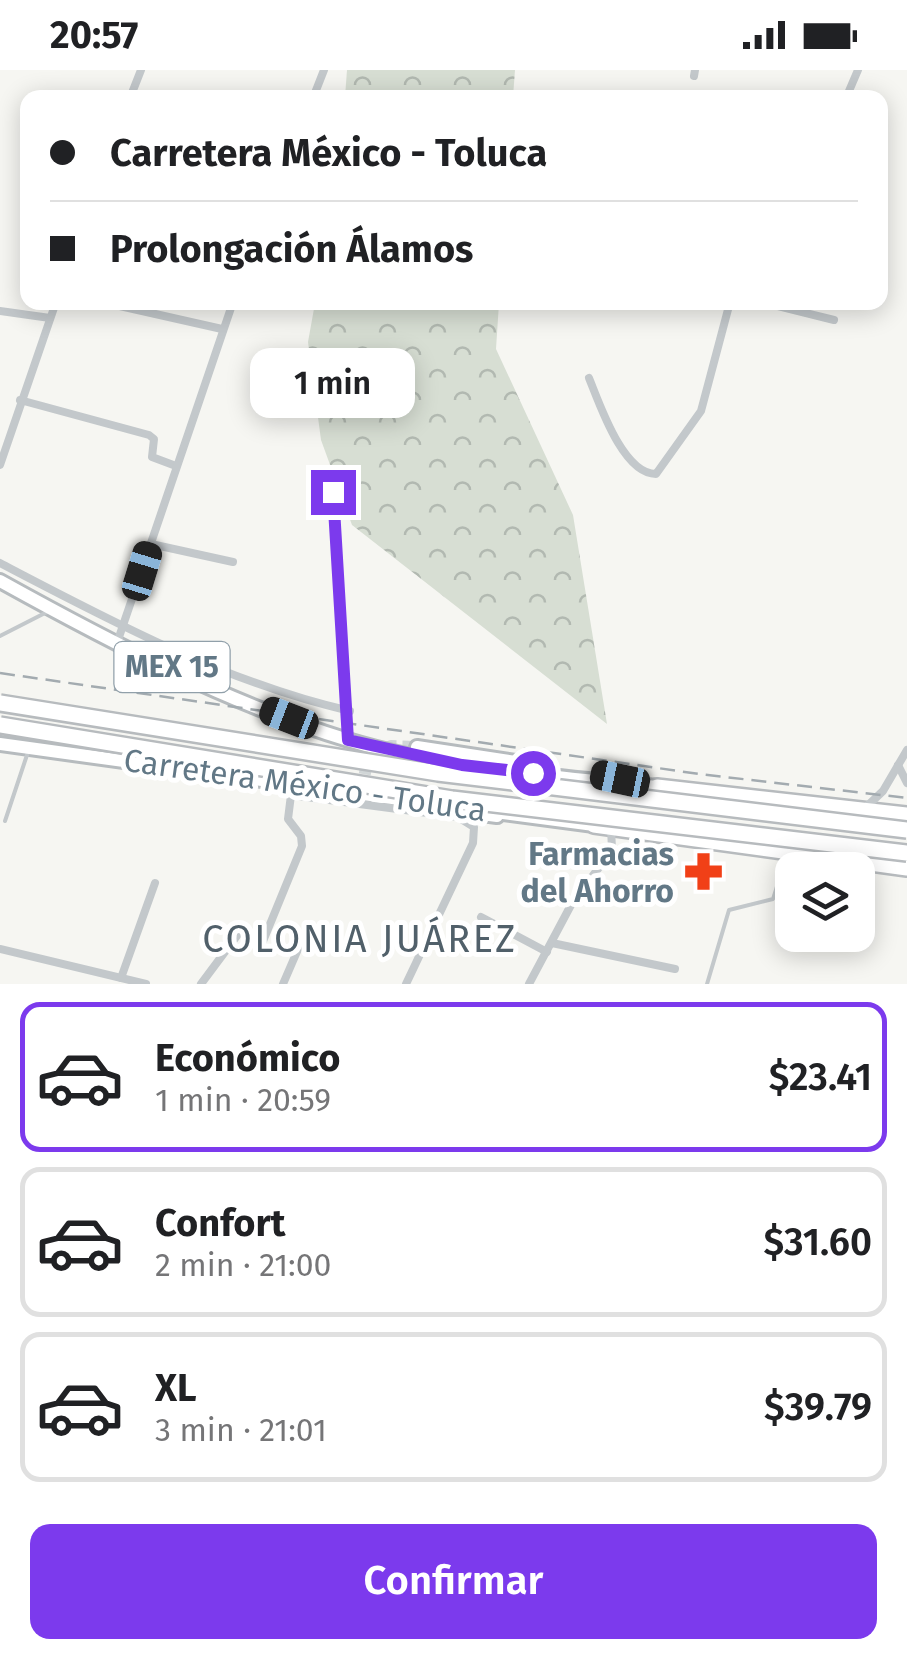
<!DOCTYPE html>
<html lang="es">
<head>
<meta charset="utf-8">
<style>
  :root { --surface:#fff; --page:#f6f6f6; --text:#202124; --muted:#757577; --line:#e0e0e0; --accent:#7c3aed }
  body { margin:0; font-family:"Fira Sans",sans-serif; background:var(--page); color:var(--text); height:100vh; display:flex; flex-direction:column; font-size:38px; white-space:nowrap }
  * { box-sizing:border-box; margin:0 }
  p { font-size:32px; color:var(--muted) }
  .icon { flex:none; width:55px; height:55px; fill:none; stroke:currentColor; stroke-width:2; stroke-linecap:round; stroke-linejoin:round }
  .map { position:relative; height:914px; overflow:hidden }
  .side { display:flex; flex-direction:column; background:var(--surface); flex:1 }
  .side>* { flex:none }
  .guide { position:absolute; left:20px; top:20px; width:868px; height:220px; border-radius:20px; box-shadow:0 5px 25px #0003; display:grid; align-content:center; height:220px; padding:0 30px; background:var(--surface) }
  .controls { position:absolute; left:775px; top:782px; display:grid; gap:20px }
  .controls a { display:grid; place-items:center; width:100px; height:100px; border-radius:20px; background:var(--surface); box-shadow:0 5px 25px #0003; font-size:50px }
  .end { position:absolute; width:45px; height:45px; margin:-22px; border:12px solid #7c3aed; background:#fff; box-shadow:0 0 0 5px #fff }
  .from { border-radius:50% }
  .bubble { position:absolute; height:70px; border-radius:20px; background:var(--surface); box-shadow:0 5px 25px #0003; font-size:32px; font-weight:600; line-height:70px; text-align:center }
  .car { position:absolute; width:30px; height:60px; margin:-30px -15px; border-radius:12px; box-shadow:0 0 8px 2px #0007; background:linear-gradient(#222 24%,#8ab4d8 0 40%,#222 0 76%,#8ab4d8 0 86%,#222 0) }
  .guide b { display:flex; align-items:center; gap:35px; height:95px; font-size:38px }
  .guide b+b { border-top:2px solid var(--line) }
  .guide i { width:25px; height:25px; background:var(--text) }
  ul { padding:18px 0 0; list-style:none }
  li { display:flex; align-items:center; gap:30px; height:150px; margin:0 20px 15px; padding:0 10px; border:5px solid var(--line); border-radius:20px }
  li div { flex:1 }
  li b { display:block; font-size:38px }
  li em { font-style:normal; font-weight:600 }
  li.active { border-color:var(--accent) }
  li>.icon { width:90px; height:90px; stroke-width:1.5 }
  .button { display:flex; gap:20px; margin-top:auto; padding:20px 30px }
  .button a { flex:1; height:115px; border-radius:20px; background:var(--accent); color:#fff; font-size:40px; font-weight:600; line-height:115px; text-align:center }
  .status { display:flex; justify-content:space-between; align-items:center; height:70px; padding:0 50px; background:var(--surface); direction:ltr }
  .status svg { height:28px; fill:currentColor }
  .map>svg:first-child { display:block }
  .forest { fill:url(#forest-crowns) }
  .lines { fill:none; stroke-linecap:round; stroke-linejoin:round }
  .primary-tunnel { stroke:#d1d6d7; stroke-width:12; stroke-dasharray:12 6; stroke-linecap:butt }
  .primary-casing { stroke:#b6bbbe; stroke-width:18 }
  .highway-casing { stroke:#b7bbbe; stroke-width:20 }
  .lane { stroke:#c3c8cb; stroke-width:4 }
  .street { stroke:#c3c8cb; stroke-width:8 }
  .primary { stroke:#fff; stroke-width:12 }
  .highway { stroke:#fff; stroke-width:15 }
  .rail { stroke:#a3abb0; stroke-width:2.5; stroke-dasharray:15 8; stroke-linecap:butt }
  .highway-bridge-casing { stroke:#b7bbbe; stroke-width:20; stroke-linecap:butt }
  .highway-bridge { stroke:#fff; stroke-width:15 }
  .route { stroke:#7c3aed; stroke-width:12 }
  .labels { text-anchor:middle; stroke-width:10; stroke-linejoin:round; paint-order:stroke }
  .shield { fill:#fff; stroke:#91a0aa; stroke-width:2.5 }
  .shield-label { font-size:30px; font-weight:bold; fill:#627886 }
  .street-label { font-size:32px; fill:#627886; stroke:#fff }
  .poi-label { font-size:32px; font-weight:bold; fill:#627886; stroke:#fff; text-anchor:end }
  .quarter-label { font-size:38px; letter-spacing:2.5px; fill:#51606a; stroke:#fff }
</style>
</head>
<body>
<div class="status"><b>20:57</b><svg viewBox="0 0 49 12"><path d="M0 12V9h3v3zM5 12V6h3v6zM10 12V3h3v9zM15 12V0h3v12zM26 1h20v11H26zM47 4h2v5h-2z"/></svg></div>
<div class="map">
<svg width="907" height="914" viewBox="0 0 907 914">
  <defs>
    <pattern id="forest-crowns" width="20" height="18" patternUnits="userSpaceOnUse" patternTransform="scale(2.5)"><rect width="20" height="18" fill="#d7ded3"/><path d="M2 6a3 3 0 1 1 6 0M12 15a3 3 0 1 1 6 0" fill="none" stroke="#b2b9b1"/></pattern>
  </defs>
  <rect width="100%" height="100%" fill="#f6f6f2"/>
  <!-- forest -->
  <g class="forest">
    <path d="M 347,0 L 515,0 L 513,27 L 345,27 Z"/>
    <path d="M 315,233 L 499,233 L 496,279 L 573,445 L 607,654 L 352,455 L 321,370 L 308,272 Z"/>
  </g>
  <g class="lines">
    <!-- primary-tunnel -->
    <path class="primary-tunnel" d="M 370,721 L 364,708 L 368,688 L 391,676 L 417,677"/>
    <defs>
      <g id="primary">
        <path d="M 0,511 C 110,572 227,633 348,670 C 447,700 554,706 657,717"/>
        <path d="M 0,674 L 443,735"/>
        <path d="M 417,677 L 522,693"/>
        <path d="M 437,738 L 497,746"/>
        <path d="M 488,741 L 594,755"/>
      </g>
      <g id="highway">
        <path d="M 657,717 L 907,745"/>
        <path d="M 594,755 L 907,798"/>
      </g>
    </defs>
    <!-- primary casing -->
    <use href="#primary" class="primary-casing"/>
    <!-- highway casing -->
    <use href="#highway" class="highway-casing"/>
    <!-- lane -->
    <g class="lane">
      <path d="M 0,566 L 47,542"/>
      <path d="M 5,751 L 28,682"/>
      <path d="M 707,914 L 729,840 L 773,829 L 786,788"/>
    </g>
    <!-- street -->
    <g class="street">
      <path d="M 694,6 L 695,0"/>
      <path d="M 130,28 L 141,0"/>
      <path d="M 313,28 L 324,0"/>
      <path d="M 846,28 L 858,0"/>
      <path d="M 102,232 L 222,259"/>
      <path d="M 761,232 L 834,250"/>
      <path d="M 0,241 L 50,248"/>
      <path d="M 589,308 C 600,335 623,404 656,404 L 701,341 L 730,232"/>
      <path d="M 20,330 L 149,365 L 154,369 L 152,387 L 176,396"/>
      <path d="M 0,395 L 56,232"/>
      <path d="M 333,422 L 348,670"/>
      <path d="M 151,474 L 233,492"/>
      <path d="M 0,493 C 111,551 227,613 350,641"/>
      <path d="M 117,573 L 233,232"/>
      <path d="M 898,695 L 907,713"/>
      <path d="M 292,715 L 291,725 L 458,747 L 474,757 L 473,773 L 406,914"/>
      <path d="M 863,740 L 883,721 L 907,680"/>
      <path d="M 481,847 L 547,882"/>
      <path d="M 552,873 L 675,899"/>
      <path d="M 0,879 L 146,914"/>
      <path d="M 259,881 L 302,776 L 301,766 L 288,749 L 291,725"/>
      <path d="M 121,908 L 155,813"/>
      <path d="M 201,914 L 239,863"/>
      <path d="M 283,914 L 302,870"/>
      <path d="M 529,914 L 571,835 L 612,780 L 611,757"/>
    </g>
    <!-- primary -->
    <use href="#primary" class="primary"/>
    <!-- highway -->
    <use href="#highway" class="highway"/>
    <!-- rail -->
    <path class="rail" d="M 0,603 L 699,704 L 907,728"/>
    <defs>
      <g id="highway-bridge">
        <path d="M 0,633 L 438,703 L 907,760"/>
        <path d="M 0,655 L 452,729 L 907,783"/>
      </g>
    </defs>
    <!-- highway-bridge casing -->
    <use href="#highway-bridge" class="highway-bridge-casing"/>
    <!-- highway-bridge -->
    <use href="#highway-bridge" class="highway-bridge"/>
  </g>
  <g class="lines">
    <!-- route -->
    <path class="route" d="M 333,422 L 348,670 L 462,695 L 533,703"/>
  </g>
  <!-- icons -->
  <defs>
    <symbol id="pharmacy-bare" viewBox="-9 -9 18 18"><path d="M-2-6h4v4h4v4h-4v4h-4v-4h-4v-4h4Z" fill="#f14017" stroke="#fff" stroke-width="2.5" paint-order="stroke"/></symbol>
  </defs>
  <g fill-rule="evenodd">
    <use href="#pharmacy-bare" x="676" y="774" width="55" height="55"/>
  </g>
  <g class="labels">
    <!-- shield labels -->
    <rect class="shield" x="114.5" y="572" width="115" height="50" rx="8"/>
    <g class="shield-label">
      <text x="172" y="607">MEX 15</text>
    </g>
    <!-- street labels -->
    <g class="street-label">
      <text transform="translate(305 715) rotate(8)" y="11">Carretera México - Toluca</text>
    </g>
    <!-- poi labels -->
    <g class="poi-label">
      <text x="674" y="795">Farmacias<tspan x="674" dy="37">del Ahorro</tspan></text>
    </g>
    <!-- quarter labels -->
    <g class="quarter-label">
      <text x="360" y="882">COLONIA JUÁREZ</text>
    </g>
  </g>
</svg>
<div class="controls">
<a><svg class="icon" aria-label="layers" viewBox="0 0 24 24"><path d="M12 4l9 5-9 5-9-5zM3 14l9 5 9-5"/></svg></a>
</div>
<i class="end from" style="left:533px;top:703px"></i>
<i class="end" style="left:333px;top:422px"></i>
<div class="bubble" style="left:250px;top:278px;width:165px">1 min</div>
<i class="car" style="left:142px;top:501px;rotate:17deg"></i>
<i class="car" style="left:289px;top:648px;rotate:291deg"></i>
<i class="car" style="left:620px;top:709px;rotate:282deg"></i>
<div class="guide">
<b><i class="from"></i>Carretera México - Toluca</b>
<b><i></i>Prolongación Álamos</b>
</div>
</div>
<section class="side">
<ul>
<li class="active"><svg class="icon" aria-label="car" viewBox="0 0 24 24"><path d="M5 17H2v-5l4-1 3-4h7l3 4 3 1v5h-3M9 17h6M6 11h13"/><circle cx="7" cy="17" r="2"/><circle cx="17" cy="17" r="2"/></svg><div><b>Económico</b><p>1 min · 20:59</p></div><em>$23.41</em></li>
<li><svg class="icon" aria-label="car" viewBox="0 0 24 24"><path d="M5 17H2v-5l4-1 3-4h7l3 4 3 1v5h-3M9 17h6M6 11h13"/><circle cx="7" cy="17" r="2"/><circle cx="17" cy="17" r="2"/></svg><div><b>Confort</b><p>2 min · 21:00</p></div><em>$31.60</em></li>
<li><svg class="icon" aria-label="car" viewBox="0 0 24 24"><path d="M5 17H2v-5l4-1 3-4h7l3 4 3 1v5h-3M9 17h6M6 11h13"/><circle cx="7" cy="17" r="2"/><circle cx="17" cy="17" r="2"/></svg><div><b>XL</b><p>3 min · 21:01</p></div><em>$39.79</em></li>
</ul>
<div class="button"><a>Confirmar</a></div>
</section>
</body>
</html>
